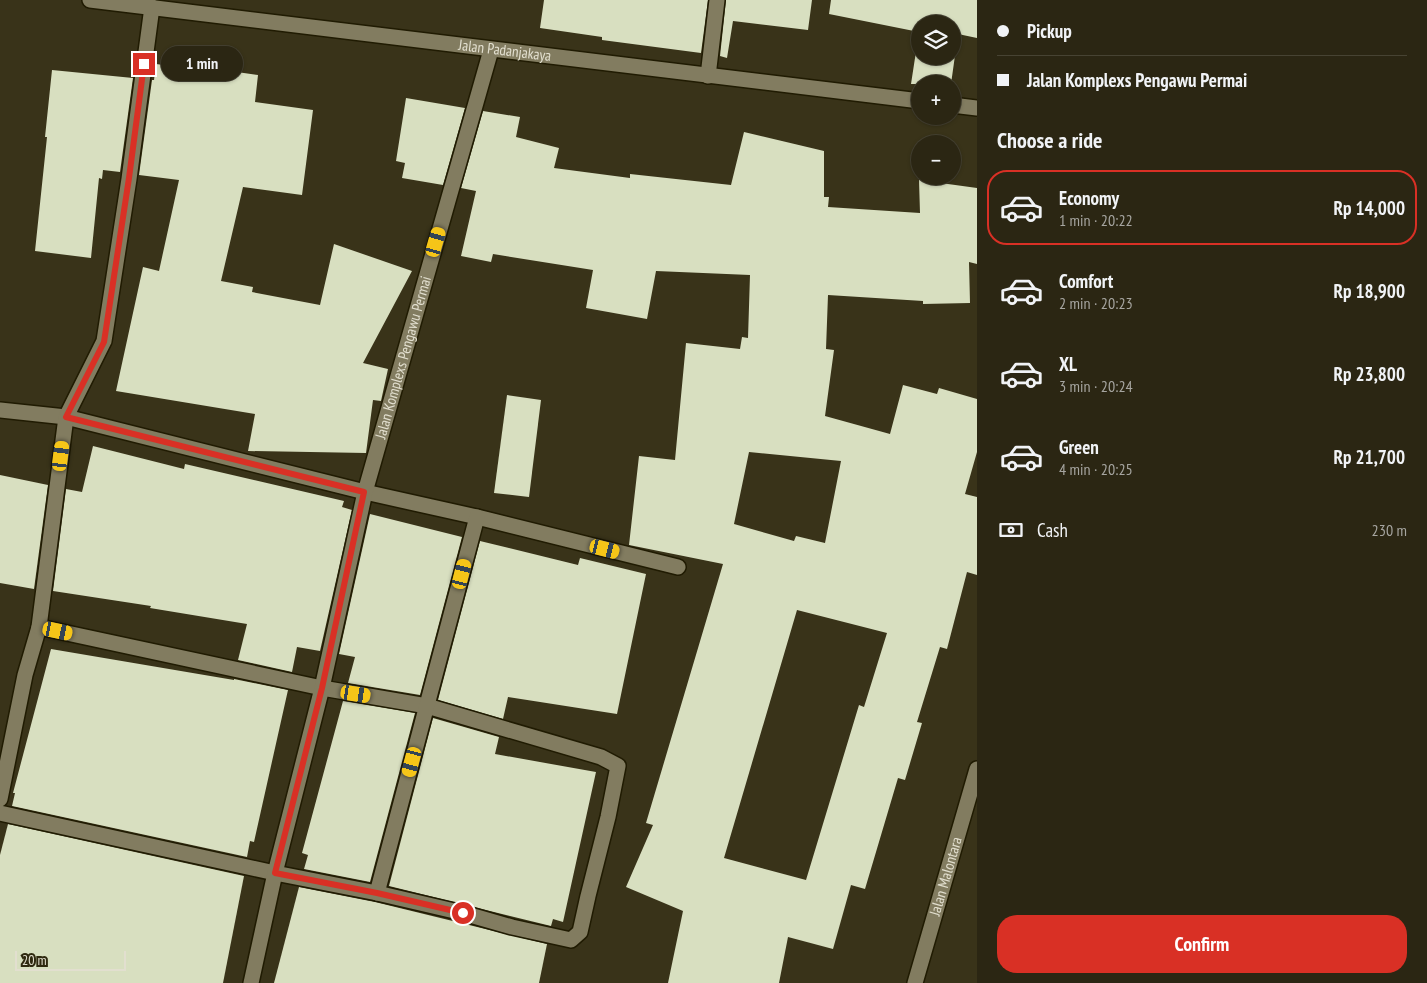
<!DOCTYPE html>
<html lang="en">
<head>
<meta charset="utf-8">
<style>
  :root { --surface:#2b2613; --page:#332e1c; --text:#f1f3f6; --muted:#a6a5a0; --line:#474333; --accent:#d93025 }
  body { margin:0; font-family:"PT Sans Narrow",sans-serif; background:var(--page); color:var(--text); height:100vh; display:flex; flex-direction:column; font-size:19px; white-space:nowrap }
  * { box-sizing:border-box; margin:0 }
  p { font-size:16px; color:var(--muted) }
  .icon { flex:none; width:28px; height:28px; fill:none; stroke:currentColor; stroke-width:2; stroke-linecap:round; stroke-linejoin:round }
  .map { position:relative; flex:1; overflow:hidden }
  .details { display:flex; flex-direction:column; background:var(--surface); width:450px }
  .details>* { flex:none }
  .top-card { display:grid; align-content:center; height:110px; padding:0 20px; background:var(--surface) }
  .buttons { position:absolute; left:911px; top:15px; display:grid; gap:10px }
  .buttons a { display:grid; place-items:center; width:50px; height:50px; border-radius:50%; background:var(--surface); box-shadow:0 1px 4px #0004,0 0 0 1px var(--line); font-size:25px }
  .scale { position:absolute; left:15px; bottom:12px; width:111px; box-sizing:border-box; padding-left:5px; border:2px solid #e2dfcf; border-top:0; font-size:14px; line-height:18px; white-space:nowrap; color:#e2dfcf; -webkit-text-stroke:4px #2f290f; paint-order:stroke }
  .end { position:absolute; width:22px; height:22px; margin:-11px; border:6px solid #d93025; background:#fff; box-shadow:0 0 0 2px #fff }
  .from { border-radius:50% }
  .bubble { position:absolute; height:35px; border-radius:18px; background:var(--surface); box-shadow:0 1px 4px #0004,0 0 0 1px var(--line); font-size:16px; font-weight:800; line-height:35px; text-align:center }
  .car { position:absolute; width:15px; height:30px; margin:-15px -8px; border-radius:6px; box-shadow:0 0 4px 1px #0007; background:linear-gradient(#f5c518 24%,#345 0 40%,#f5c518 0 76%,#345 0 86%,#f5c518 0) }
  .top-card b { display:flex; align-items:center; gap:18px; height:48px; font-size:19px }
  .top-card b+b { border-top:1px solid var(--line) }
  .top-card i { width:12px; height:12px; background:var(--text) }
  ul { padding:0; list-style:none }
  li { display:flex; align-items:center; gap:15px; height:75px; margin:0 10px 8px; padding:0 10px; border:2px solid transparent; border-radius:20px }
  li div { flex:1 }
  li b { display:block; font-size:19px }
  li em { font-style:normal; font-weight:800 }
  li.on { border-color:var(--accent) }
  li>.icon { width:45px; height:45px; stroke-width:1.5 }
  h2 { padding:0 20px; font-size:22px; line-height:60px }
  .pay { display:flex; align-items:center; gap:12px; height:55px; padding:0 20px; font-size:19px }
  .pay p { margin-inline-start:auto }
  .action { display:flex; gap:10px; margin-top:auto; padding:10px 20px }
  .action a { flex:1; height:58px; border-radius:20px; background:var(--accent); color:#fff; font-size:20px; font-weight:800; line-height:58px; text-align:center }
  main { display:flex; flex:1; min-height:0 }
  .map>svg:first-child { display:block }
  .building { fill:#d8dfc0; fill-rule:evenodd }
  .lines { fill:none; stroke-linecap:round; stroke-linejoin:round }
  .service-casing { stroke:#201b02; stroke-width:18 }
  .minor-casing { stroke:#201b02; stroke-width:18 }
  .tertiary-casing { stroke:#201b02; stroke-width:18 }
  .service { stroke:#827c60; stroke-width:15 }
  .minor { stroke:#827c60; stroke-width:15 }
  .tertiary { stroke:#827c60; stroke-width:15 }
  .route { stroke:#d93025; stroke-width:6 }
  .labels { text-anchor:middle; stroke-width:5; stroke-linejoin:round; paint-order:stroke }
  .street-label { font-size:15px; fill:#e2dfcf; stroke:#2f290f }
</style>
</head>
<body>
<main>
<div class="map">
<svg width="977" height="983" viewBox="0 0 977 983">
  <rect width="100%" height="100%" fill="#393319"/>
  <!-- building -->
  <g class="building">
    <path d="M 544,0 L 708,0 L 701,53 L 602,40 L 602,37 L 540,28 Z"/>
    <path d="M 726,0 L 812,0 L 808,30 L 733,21 L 727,58 L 720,56 Z"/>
    <path d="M 831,0 L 977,0 L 977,38 L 958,34 L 951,84 L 911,84 L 919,32 L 829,14 ZM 920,24 L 952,24 L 952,56 L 920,56 Z"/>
    <path d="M 156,64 L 230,74 L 230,71 L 258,75 L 255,102 L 313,110 L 302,195 L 243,187 L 221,281 L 253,287 L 252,292 L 320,305 L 334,244 L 412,271 L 363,363 L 388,369 L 381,401 L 373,400 L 366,453 L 248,451 L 255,414 L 116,391 L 143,267 L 159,271 L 179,180 L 139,175 L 152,80 L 154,80 Z"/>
    <path d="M 52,70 L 133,78 L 120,172 L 103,170 L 102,179 L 99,178 L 91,258 L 35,251 L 47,137 L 45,137 Z"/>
    <path d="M 406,98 L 465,108 L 443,185 L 402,178 L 405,163 L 396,161 Z"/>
    <path d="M 483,111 L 520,117 L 516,137 L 559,148 L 554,168 L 630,178 L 630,174 L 731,185 L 744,132 L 824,151 L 824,197 L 829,197 L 828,207 L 920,213 L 919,180 L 977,188 L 977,264 L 969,262 L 970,303 L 923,304 L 923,301 L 828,295 L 826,349 L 834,350 L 825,416 L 890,434 L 903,385 L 937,394 L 939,388 L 977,399 L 977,452 L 965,494 L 977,497 L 977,575 L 967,572 L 947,649 L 940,647 L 917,722 L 922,723 L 905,780 L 898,778 L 865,889 L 851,885 L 833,949 L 788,937 L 779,983 L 668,983 L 683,911 L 626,887 L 653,825 L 646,823 L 723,564 L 629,545 L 639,456 L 675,460 L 686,343 L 740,349 L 742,337 L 748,338 L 750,275 L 656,271 L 647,319 L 586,308 L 593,270 L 493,254 L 491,262 L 461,256 L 476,191 L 461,188 ZM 749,452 L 841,461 L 825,543 L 796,536 L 794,541 L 734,524 ZM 797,610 L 887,633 L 864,707 L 859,705 L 806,880 L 724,858 Z"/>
    <path d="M 507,395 L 541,400 L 529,497 L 494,493 Z"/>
    <path d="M 93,446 L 184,469 L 185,464 L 344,501 L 342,507 L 352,510 L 320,651 L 297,647 L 292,672 L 238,660 L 247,624 L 150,608 L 151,606 L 53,591 L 66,489 L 82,492 Z"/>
    <path d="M 0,475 L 48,485 L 34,589 L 0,583 Z"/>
    <path d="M 370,514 L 462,537 L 420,695 L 348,683 L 355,657 L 339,654 Z"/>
    <path d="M 480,541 L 578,565 L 580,558 L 646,574 L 617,714 L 508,697 L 503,719 L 438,700 Z"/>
    <path d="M 51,649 L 234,680 L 234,679 L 288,690 L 254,842 L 250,841 L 247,857 L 12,806 L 15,793 L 13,793 Z"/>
    <path d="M 343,701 L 415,713 L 370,882 L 304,869 L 308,855 L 302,853 Z"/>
    <path d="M 433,718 L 499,737 L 495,754 L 596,772 L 563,922 L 553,919 L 551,926 L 389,886 Z"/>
    <path d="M 8,824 L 244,876 L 223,983 L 0,983 L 0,855 Z"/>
    <path d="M 299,887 L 375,902 L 547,944 L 539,983 L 274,983 Z"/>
  </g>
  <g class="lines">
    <defs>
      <path id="service" d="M 708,76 L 717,0"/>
      <g id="minor">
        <path d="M 0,410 L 66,417 L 365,492 L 477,517 L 678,567"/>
        <path d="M 0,799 L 25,675 L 39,627 L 66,417 L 104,341 L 129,179 L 152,7"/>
        <path d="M 0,813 L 275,873 L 377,893 L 463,913 L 512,927 L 571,940 L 580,932 L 588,896 L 608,817 L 618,766 L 601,757 L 427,706 L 322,688 L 39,627"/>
        <path d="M 377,893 L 477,517"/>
        <path id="s1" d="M 251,983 L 275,873 L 322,688 L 365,492 L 491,50"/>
        <path id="s2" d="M 915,983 L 977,769"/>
      </g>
      <g id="tertiary">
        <path id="s3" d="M 90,0 L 920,101"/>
        <path d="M 952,105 L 977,108"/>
      </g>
    </defs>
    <!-- service casing -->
    <use href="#service" class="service-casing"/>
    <!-- minor casing -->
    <use href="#minor" class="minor-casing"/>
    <!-- tertiary casing -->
    <use href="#tertiary" class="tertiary-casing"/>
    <!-- service -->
    <use href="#service" class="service"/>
    <!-- minor -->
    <use href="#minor" class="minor"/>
    <!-- tertiary -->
    <use href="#tertiary" class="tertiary"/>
  </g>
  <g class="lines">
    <!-- route -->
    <path class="route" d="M 144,64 L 129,178 L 104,342 L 66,417 L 364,492 L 322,688 L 275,873 L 377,893 L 463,913"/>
  </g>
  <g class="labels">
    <!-- street labels -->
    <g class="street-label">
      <text dy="5" stroke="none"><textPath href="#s3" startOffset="418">Jalan Padanjakaya</textPath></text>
      <text dy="5" stroke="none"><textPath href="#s1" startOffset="644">Jalan Komplexs Pengawu Permai</textPath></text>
      <text dy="5" stroke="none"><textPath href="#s2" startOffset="111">Jalan Malontara</textPath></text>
    </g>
  </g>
</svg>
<div class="buttons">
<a><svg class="icon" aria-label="layers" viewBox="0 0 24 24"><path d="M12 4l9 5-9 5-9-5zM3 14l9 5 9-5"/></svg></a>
<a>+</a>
<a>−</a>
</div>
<div class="scale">20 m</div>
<i class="end from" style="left:463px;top:913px"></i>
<i class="end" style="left:144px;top:64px"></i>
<div class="bubble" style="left:161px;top:46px;width:82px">1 min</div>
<i class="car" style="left:436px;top:242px;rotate:16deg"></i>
<i class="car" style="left:61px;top:456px;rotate:7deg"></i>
<i class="car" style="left:605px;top:549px;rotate:104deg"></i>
<i class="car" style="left:462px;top:574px;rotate:14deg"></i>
<i class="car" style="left:58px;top:631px;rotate:102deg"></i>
<i class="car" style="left:356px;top:694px;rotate:99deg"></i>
<i class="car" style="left:412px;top:762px;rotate:195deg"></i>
</div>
<section class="details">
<div class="top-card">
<b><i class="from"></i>Pickup</b>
<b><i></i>Jalan Komplexs Pengawu Permai</b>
</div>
<h2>Choose a ride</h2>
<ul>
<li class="on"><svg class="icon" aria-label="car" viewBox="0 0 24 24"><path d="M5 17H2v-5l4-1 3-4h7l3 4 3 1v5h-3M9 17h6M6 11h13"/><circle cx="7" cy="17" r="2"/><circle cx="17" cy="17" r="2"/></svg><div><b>Economy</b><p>1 min · 20:22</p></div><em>Rp 14,000</em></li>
<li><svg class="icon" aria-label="car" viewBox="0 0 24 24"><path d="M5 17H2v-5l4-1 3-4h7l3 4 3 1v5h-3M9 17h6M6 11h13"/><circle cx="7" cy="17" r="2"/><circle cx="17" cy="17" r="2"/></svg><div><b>Comfort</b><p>2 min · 20:23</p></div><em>Rp 18,900</em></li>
<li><svg class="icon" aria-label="car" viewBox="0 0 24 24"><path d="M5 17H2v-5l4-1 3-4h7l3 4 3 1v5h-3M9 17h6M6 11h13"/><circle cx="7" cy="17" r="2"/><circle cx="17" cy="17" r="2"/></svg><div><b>XL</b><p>3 min · 20:24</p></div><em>Rp 23,800</em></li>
<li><svg class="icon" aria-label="car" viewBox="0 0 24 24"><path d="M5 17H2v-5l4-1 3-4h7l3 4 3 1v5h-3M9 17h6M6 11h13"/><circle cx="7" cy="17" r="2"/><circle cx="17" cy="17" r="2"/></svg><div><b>Green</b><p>4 min · 20:25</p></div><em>Rp 21,700</em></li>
</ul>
<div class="pay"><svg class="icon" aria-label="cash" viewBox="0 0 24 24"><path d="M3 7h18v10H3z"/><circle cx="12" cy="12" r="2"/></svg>Cash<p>230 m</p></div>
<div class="action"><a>Confirm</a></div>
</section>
</main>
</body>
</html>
